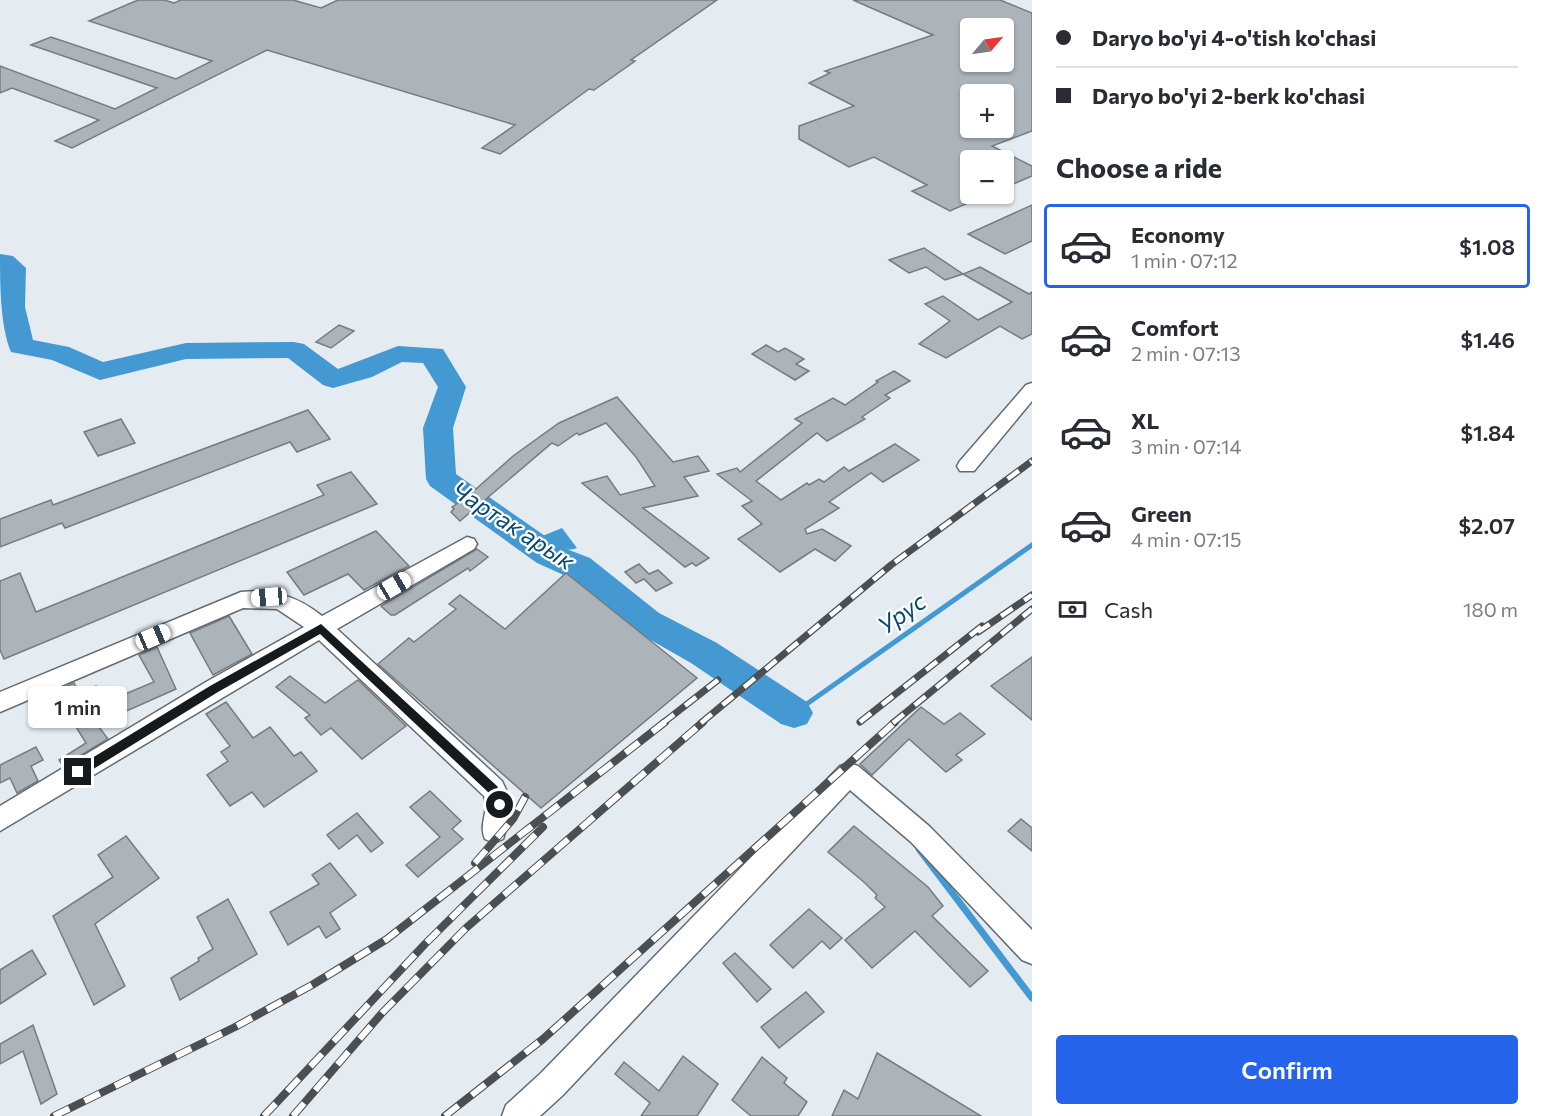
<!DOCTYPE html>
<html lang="en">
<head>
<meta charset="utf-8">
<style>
  :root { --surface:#fff; --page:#f2f2f3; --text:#2b2b33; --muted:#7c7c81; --line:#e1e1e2; --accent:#2563eb }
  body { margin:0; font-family:Commissioner,sans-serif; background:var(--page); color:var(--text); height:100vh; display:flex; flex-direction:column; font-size:22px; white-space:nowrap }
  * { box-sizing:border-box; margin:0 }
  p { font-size:20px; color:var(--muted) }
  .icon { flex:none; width:33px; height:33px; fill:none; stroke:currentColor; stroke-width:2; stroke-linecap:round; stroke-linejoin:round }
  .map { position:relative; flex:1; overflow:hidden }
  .side { display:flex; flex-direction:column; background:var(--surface); width:510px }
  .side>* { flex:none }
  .banner { display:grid; align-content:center; height:132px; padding:0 24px; background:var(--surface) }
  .needle { width:39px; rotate:61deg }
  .fabs { position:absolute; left:960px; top:18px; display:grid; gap:12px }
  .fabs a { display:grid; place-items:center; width:54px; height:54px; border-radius:6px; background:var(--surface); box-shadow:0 2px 4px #0004; font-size:30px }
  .end { position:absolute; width:27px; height:27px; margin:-14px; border:8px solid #171a1c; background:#fff; box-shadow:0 0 0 3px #fff }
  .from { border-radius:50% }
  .bubble { position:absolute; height:42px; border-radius:6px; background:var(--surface); box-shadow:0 2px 4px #0004; font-size:20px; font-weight:600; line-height:42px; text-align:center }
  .car { position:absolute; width:18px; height:36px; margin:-18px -9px; border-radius:8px; box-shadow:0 0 4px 2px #0007; background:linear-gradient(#fff 24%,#345 0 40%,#fff 0 76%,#345 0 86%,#fff 0) }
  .banner b { display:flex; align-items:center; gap:21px; height:57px; font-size:22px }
  .banner b+b { border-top:2px solid var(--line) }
  .banner i { width:15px; height:15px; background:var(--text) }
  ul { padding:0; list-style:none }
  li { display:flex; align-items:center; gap:18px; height:84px; margin:0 12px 9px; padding:0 12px; border:3px solid transparent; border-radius:6px }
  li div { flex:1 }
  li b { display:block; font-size:22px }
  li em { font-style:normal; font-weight:600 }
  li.on { border-color:var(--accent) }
  li>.icon { width:54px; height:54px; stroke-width:1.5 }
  h2 { padding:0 24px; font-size:27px; line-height:72px }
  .pay { display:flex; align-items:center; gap:15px; height:66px; padding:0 24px; font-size:22px }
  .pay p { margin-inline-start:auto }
  .action { display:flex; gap:12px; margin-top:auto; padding:12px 24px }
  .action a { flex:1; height:69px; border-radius:6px; background:var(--accent); color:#fff; font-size:24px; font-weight:600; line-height:69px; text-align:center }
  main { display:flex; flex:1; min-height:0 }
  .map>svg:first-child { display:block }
  .water { fill:#4499d2 }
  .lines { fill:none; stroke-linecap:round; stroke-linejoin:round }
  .stream-far1 { stroke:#4499d2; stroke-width:5 }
  .stream { stroke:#4499d2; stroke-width:7 }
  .river { fill:#4499d2; fill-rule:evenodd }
  .building { fill:#acb3b9; stroke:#757c81; stroke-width:1.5; fill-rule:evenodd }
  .minor-casing { stroke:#646a6f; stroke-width:3 }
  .minor { fill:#fff; fill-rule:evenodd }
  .rail-far1-casing { stroke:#4b4f52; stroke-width:7 }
  .rail-casing { stroke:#4b4f52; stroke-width:8 }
  .rail-far1 { stroke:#fff; stroke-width:4.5; stroke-dasharray:14; stroke-linecap:butt }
  .rail { stroke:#fff; stroke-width:6; stroke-dasharray:17; stroke-linecap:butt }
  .route { fill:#171a1c }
  .labels { text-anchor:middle; stroke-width:4.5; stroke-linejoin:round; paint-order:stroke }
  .water-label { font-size:24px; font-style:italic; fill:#04496f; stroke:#fff }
</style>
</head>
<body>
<main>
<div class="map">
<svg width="1032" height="1116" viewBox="0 0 1032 1116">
  <rect width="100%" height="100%" fill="#e5ecf1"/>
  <!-- water -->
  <path class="water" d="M 562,528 L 577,548 C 563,553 551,546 540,537 Z"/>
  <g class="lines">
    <!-- stream-far1 -->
    <path class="stream-far1" d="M 803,722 L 794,713 L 1032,545"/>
    <!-- stream -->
    <path class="stream" d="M 919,849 L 1032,998"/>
    <!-- river -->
    <path class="river" d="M 0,254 L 13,256 L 26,268 L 25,307 L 33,340 L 69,347 L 103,362 L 186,343 L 294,342 L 304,344 L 338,369 L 398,346 L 443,349 L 466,387 L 453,428 L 456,474 L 561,547 L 590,558 L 659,613 L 717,643 L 807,702 L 813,713 L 807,724 L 794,728 L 781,724 L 691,663 L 635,631 L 566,576 L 537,563 L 430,486 L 426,479 L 423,428 L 438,387 L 423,363 L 402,362 L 372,377 L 333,388 L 323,385 L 288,358 L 186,359 L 100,380 L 52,360 L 11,352 C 0,326 0,282 0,254 Z"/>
  </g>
  <!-- building -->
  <g class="building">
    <path d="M 138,0 L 164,0 L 174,3 L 181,0 L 293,0 L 321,8 L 338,0 L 717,0 L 631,60 L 635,61 L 594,90 L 589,89 L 500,154 L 482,148 L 515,125 L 267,50 L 72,148 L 55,141 L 99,120 L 12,88 L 0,93 L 0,66 L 115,109 L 157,88 L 31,45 L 51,37 L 176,79 L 212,61 L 89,21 Z"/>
    <path d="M 853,0 L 1000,0 L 1032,13 L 1032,131 L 992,146 L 1032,166 L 1032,176 L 1004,188 L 1004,160 L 970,160 L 970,202 L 950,211 L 912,191 L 927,185 L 874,157 L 849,167 L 799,139 L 799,126 L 854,106 L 809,83 L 830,73 L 825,71 L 933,35 ZM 1004,22 L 1004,62 L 970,62 L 970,28 L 983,28 ZM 970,94 L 1004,94 L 1004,128 L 970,128 Z"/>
    <path d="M 1032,205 L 1032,241 L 1005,254 L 968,234 Z"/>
    <path d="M 924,248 L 963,274 L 945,280 L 926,267 L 909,273 L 889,260 Z"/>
    <path d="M 980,267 L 1029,294 L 1032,292 L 1032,334 L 1022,339 L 1000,326 L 946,358 L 919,344 L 950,321 L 925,304 L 943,296 L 978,320 L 1012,302 L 963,274 Z"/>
    <path d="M 339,325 L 354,331 L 331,348 L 316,342 Z"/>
    <path d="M 766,345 L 778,352 L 785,348 L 804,359 L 796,364 L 809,371 L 795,380 L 752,354 Z"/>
    <path d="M 894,371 L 910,381 L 885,395 L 890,398 L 862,417 L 865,419 L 827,441 L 817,433 L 756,481 L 781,500 L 807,483 L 809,485 L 819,479 L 824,482 L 844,467 L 849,471 L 895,444 L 919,460 L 883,482 L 871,473 L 829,502 L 839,508 L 805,529 L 807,534 L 822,529 L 851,546 L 835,561 L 815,549 L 780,572 L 738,539 L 762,524 L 742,506 L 752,501 L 717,474 L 737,468 L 740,472 L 802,423 L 795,419 L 833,398 L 845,405 L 878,382 L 876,381 Z"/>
    <path d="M 617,397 L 673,462 L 698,456 L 709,471 L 684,477 L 698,496 L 643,508 L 709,558 L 696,566 L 692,563 L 685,567 L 582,483 L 607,476 L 620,495 L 655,486 L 636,457 L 606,423 L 579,435 L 577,433 L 558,446 L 552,443 L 460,521 L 451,512 L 454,509 L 452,507 L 467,497 L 513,456 L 559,423 Z"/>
    <path d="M 308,410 L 330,439 L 297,452 L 290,442 L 65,528 L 62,523 L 0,547 L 0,519 L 51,500 L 53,505 Z"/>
    <path d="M 121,419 L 135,443 L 98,456 L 84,432 Z"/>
    <path d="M 351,472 L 377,504 L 4,659 L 0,650 L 0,581 L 20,573 L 36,612 L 324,495 L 317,485 Z"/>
    <path d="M 376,531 L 409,566 L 364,590 L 348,574 L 304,595 L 287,572 Z"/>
    <path d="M 477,549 L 488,557 L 470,571 L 468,568 L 395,615 L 391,615 L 381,606 Z"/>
    <path d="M 639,564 L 649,574 L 658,570 L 672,583 L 656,591 L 644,579 L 636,583 L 625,572 Z"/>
    <path d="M 566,573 L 697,678 L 541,808 L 378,664 L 409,638 L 414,642 L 456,609 L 449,604 L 460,595 L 505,629 Z"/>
    <path d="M 229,616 L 252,654 L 213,675 L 190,633 Z"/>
    <path d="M 157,647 L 176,689 L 115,716 L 116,718 L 99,727 L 108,739 L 63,766 L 59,760 L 86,743 L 60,701 L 35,713 L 29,702 L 74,683 L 80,695 L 96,686 L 106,702 L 154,682 L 139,655 Z"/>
    <path d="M 1032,657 L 1032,720 L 991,686 Z"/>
    <path d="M 290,676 L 325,703 L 358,680 L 406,726 L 362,759 L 331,728 L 321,735 L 305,718 L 310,715 L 276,687 Z"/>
    <path d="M 226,702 L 253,738 L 270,727 L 294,756 L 301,752 L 317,771 L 264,807 L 252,792 L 230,806 L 207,775 L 228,761 L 221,752 L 230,746 L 206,714 Z"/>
    <path d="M 921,707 L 944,724 L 960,713 L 985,734 L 956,755 L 962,760 L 946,772 L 909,739 L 872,775 L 860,764 Z"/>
    <path d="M 36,747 L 43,760 L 31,766 L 38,781 L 17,793 L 10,778 L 0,783 L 0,765 Z"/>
    <path d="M 430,791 L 461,821 L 452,829 L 463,839 L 418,877 L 406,865 L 440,837 L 410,807 Z"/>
    <path d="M 357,813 L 383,843 L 371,852 L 357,835 L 339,849 L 327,835 Z"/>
    <path d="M 1021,819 L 1032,828 L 1032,851 L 1008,831 Z"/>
    <path d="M 854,826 L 928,887 L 943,906 L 932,916 L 988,971 L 970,987 L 915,931 L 872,968 L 845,940 L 885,907 L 875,898 L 877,895 L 865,883 L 828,852 Z"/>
    <path d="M 126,836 L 159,878 L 95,924 L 125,986 L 94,1005 L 53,916 L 113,877 L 98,855 Z"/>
    <path d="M 330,863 L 356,895 L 330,913 L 340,929 L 326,938 L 319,926 L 288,945 L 270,912 L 319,884 L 312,875 Z"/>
    <path d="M 228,899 L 257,954 L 180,1000 L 171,978 L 199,961 L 198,958 L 213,949 L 197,917 Z"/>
    <path d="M 809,909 L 842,938 L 830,949 L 822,941 L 793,968 L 770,945 Z"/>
    <path d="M 32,950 L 46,974 L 0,1004 L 0,970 Z"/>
    <path d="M 735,953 L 771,989 L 757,1002 L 723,963 Z"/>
    <path d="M 806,992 L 824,1012 L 779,1048 L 761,1027 Z"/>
    <path d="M 33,1025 L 57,1094 L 41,1104 L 23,1051 L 0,1064 L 0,1044 Z"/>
    <path d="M 877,1053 L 915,1076 L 981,1116 L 832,1116 L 844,1090 L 858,1099 Z"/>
    <path d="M 683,1056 L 718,1084 L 697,1116 L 641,1116 L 650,1103 L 615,1074 L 624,1062 L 659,1091 Z"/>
    <path d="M 762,1057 L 787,1078 L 784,1083 L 807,1102 L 798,1116 L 751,1116 L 732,1100 Z"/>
  </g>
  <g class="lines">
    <defs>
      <g id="minor">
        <path d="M 1032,383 L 1032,401 L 974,471 L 960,471 L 957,466 L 960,461 L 1026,385 Z"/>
        <path d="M 467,537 L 474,539 L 477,544 L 474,549 L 337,629 L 502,781 L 513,805 L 503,839 L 494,843 L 485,839 C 478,824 490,811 484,796 L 319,640 L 0,831 L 0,806 L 206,682 L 304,627 L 277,609 L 243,608 L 0,712 L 0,692 L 241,592 C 273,589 297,596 322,616 Z"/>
        <path d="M 849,763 L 858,766 L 929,826 L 1032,930 L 1032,964 L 1022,960 L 911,842 L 850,790 L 563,1095 L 540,1116 L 502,1116 L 506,1105 L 541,1073 L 840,766 Z"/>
      </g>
    </defs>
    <!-- minor casing -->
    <use href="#minor" class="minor-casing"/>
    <!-- minor -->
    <use href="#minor" class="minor"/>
    <defs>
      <g id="rail-far1">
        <path d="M 978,632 L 1032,595"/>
        <path d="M 860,722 L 982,626"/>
        <path d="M 663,723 L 718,680"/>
        <path d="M 701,723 L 891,565 L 1032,461"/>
        <path d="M 893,723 L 1032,609"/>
      </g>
      <g id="rail">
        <path d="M 475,863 L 513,819 L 525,797"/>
        <path d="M 54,1116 L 235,1027 L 312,985 L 387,939 L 665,722"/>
        <path d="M 264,1116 L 425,944 L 543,827"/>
        <path d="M 293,1116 L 382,1013 L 466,928 L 703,722"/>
        <path d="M 445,1116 L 543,1039 L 895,722"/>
      </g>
    </defs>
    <!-- rail-far1 casing -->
    <use href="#rail-far1" class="rail-far1-casing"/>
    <!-- rail casing -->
    <use href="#rail" class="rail-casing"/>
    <!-- rail-far1 -->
    <use href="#rail-far1" class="rail-far1"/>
    <!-- rail -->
    <use href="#rail" class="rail"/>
  </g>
  <!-- route -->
  <path class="route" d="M 321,624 L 497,786 L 506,805 L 504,808 L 496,808 L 489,793 L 320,634 L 218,692 L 82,776 L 74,776 L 74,769 L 210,686 Z"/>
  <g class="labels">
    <!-- water labels -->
    <g class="water-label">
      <text transform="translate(513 526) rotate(33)" y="8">Чартак арык</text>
      <text transform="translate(902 614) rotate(-35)" y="8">Урус</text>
    </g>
  </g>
</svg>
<div class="fabs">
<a><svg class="needle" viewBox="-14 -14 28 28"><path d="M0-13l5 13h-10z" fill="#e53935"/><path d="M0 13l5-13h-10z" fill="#7c7c81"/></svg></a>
<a>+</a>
<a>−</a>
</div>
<i class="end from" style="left:500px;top:805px"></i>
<i class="end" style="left:78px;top:772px"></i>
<div class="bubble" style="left:28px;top:686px;width:99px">1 min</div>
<i class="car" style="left:394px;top:586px;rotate:60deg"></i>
<i class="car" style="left:269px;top:597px;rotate:265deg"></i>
<i class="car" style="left:153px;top:637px;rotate:67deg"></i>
</div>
<section class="side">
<div class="banner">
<b><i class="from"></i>Daryo bo'yi 4-o'tish ko'chasi</b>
<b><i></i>Daryo bo'yi 2-berk ko'chasi</b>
</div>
<h2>Choose a ride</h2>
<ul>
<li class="on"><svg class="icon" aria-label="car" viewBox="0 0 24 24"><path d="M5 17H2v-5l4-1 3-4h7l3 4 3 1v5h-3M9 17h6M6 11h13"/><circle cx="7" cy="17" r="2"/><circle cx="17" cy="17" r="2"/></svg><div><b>Economy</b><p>1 min · 07:12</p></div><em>$1.08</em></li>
<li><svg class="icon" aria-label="car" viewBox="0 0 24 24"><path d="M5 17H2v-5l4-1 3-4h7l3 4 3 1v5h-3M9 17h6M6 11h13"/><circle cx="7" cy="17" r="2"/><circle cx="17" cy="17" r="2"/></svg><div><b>Comfort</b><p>2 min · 07:13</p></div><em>$1.46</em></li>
<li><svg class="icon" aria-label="car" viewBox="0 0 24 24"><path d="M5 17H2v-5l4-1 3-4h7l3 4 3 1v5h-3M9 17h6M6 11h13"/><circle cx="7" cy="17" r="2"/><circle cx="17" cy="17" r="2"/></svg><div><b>XL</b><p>3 min · 07:14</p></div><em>$1.84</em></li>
<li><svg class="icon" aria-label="car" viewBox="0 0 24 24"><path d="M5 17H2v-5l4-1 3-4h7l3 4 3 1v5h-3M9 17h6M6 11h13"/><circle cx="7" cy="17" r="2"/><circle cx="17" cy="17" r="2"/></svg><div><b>Green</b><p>4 min · 07:15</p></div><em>$2.07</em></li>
</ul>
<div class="pay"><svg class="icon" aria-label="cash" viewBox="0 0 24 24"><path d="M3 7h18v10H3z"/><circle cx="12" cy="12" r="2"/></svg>Cash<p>180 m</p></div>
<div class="action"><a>Confirm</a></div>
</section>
</main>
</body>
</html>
